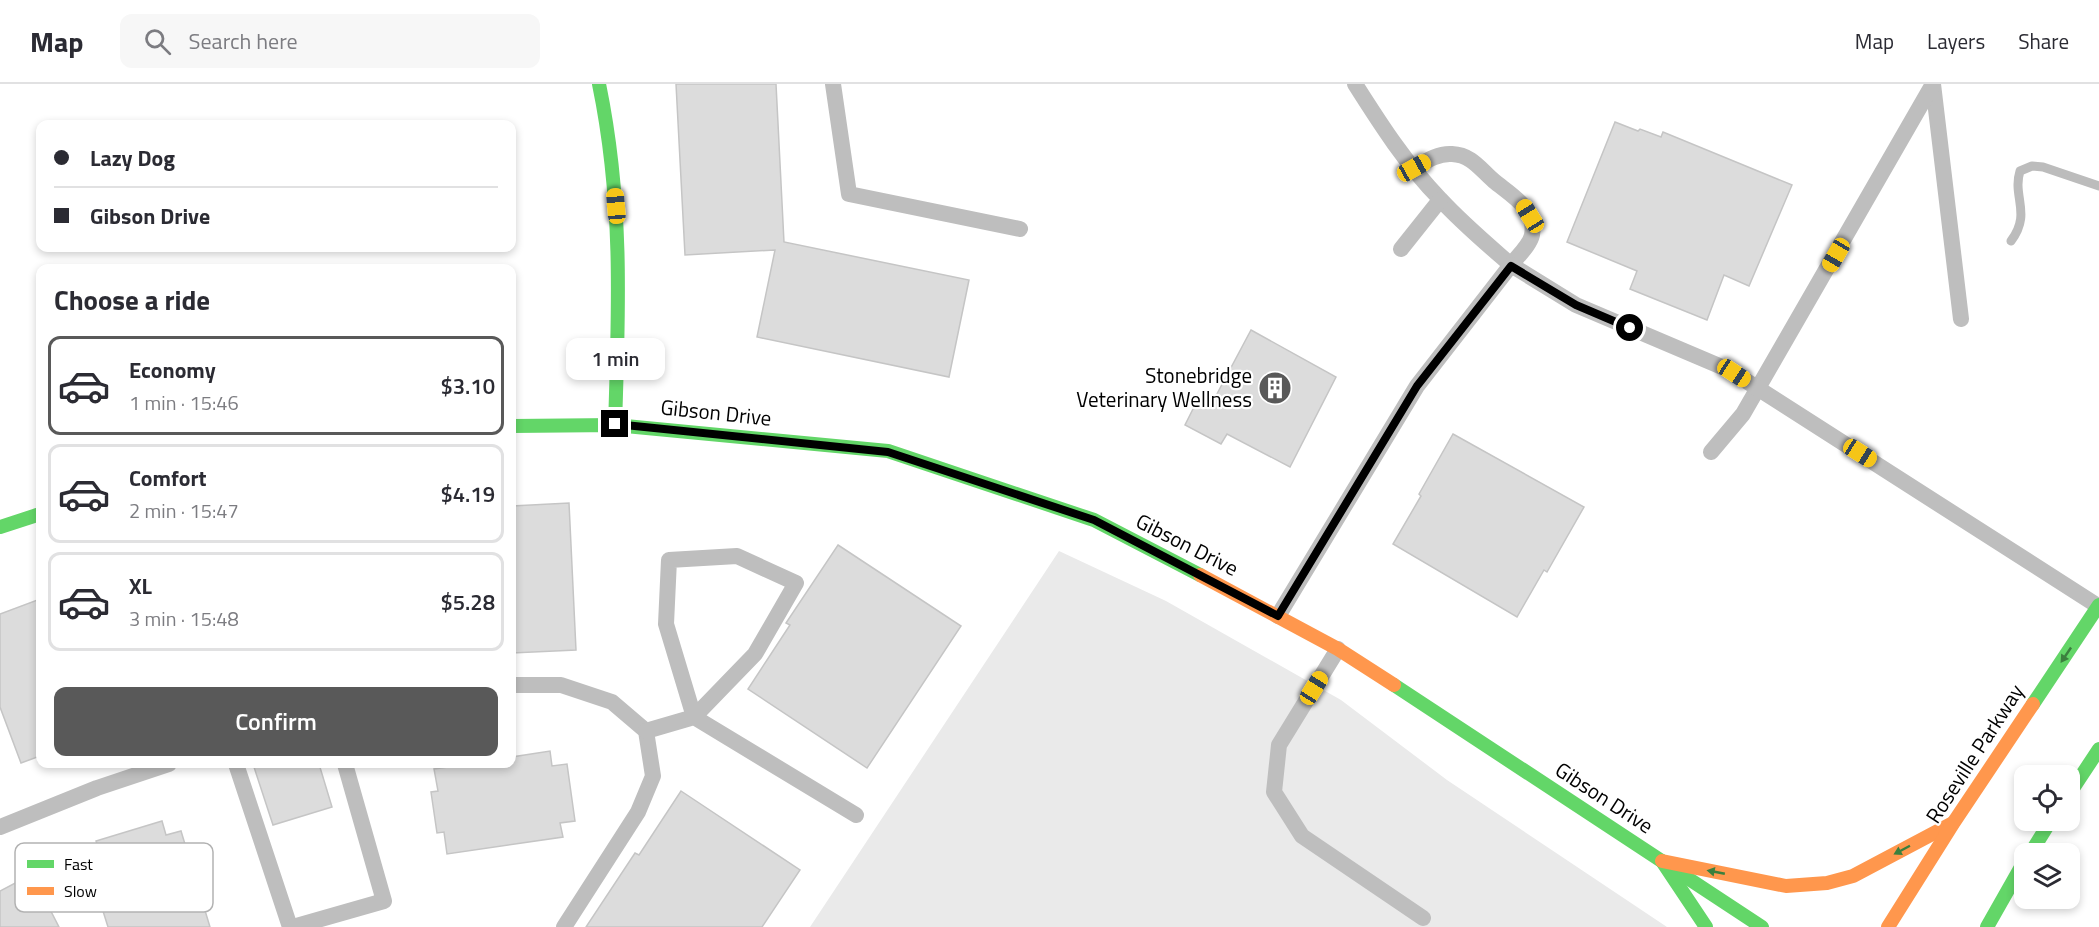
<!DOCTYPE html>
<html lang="en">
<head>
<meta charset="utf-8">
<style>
  :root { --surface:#fff; --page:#f7f7f7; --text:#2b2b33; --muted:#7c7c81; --line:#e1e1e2; --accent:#595959 }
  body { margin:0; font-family:"Titillium Web",sans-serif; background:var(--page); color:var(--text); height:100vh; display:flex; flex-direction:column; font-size:22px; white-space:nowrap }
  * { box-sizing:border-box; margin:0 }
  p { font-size:20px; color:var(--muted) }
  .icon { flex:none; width:33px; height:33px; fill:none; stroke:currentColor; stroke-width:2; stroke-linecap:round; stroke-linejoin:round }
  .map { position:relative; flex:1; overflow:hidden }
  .panel { position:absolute; left:36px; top:180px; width:480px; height:504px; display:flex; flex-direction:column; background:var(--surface); border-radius:12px; box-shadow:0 3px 9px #0003 }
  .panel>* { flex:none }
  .guide { position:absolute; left:36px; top:36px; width:480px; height:132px; border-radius:12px; box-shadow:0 3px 9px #0003; display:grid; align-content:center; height:132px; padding:0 18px; background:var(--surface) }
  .controls { position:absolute; left:2014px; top:681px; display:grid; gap:12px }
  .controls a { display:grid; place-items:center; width:66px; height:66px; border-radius:12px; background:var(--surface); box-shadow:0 3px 9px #0003; font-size:30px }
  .end { position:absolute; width:27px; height:27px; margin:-14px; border:8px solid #000; background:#fff; box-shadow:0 0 0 3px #fff }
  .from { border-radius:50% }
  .bubble { position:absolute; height:42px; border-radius:12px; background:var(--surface); box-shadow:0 3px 9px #0003; font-size:20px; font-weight:600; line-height:42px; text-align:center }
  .car { position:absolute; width:18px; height:36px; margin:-18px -9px; border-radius:8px; box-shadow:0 0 4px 2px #0007; background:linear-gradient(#f5c518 24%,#345 0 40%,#f5c518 0 76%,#345 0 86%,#f5c518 0) }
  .guide b { display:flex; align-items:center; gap:21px; height:57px; font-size:22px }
  .guide b+b { border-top:2px solid var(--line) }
  .guide i { width:15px; height:15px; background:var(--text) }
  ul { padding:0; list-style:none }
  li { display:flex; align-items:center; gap:18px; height:99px; margin:0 12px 9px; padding:0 6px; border:3px solid var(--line); border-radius:12px }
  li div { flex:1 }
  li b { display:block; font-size:22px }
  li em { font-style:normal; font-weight:600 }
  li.selected { border-color:var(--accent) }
  li>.icon { width:54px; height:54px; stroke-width:1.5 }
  h2 { padding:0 18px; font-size:27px; line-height:72px }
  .action { display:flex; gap:12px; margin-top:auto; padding:12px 18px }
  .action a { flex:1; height:69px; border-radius:12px; background:var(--accent); color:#fff; font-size:24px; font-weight:600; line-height:69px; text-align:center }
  header { display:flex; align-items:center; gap:36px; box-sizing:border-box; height:84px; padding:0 30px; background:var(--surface); border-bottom:2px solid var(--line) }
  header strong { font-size:28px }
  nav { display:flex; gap:33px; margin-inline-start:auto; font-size:21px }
  .search { width:420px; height:54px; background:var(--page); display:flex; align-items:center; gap:15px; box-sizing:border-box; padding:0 21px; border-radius:12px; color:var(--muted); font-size:22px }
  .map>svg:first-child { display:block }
  .green { fill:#eaeaea }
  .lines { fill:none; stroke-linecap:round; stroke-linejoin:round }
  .stream { stroke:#bcbcbc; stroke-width:9 }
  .building { fill:#dcdcdc; stroke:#c5c5c5; stroke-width:1.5 }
  .lane { stroke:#bebebe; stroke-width:16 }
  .fast { stroke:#63d668; stroke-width:14 }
  .slow { stroke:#ff974d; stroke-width:14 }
  .oneway { fill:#3b803e }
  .route { stroke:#000; stroke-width:8 }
  .labels { text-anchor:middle; stroke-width:4.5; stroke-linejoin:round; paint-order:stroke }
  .poi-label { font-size:21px; fill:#000; stroke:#fff; text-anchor:end }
  .street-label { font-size:21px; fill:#000; stroke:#fff }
  .key { fill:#fff; stroke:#b2b2b2; stroke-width:1.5 }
  .key-label { font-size:16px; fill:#000 }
</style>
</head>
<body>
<header>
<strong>Map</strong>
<div class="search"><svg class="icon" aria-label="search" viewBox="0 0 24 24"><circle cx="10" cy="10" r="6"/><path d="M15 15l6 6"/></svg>Search here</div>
<nav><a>Map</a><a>Layers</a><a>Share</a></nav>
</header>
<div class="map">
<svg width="2099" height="843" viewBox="0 0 2099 843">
  <rect width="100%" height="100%" fill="#fff"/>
  <!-- green -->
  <path class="green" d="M 1059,467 L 1166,517 L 1341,616 L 1447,696 L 1667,843 L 810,843 Z"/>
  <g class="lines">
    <!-- stream -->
    <path class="stream" d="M 2011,157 C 2032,129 2012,113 2020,87 L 2032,82 L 2043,83 L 2099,102"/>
  </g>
  <!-- building -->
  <g class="building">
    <path d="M 676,0 L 776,0 L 784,158 L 969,196 L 949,293 L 757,253 L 775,166 L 685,171 Z"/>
    <path d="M 1615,38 L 1638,47 L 1640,45 L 1661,53 L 1663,48 L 1792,101 L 1749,202 L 1724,191 L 1707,236 L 1630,205 L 1637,187 L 1567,158 Z"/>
    <path d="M 1251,246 L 1336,293 L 1290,383 L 1227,350 L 1221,360 L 1185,341 L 1198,315 L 1211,321 Z"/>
    <path d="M 1453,350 L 1584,423 L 1547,488 L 1544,486 L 1517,533 L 1393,460 L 1421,412 L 1419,410 Z"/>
    <path d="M 569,419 L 576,566 L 512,569 L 512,422 Z"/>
    <path d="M 838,461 L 961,542 L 867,684 L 748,605 L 790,541 L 786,539 Z"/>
    <path d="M 40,515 L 40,672 L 21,679 L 0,623 L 0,530 Z"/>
    <path d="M 550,667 L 552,682 L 567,680 L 575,737 L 560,739 L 563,753 L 447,770 L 444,748 L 437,749 L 431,708 L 438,707 L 434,685 L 469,680 L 512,680 L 512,673 Z"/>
    <path d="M 253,680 L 319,680 L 332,723 L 273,741 Z"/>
    <path d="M 681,707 L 800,786 L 762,843 L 586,843 L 635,769 L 639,771 Z"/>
    <path d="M 162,737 L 166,751 L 181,747 L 210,843 L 108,843 L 87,776 L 101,772 L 96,757 Z"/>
    <path d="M 19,797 L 26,811 L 39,804 L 59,843 L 0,843 L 0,807 Z"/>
  </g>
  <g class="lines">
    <!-- lane -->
    <g class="lane">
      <path d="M 833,0 L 849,110 L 1020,145"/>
      <path d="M 1355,0 C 1381,41 1406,80 1440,115 C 1462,139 1487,160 1511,181 C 1517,173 1530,161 1532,151 C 1537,125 1511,111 1494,97 C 1480,85 1472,71 1452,70 C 1438,69 1426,77 1414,84"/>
      <path d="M 1933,0 L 1961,235"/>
      <path d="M 1401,165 L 1440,116"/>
      <path d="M 1711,368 L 1743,330 L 1933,0"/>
      <path d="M 1278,532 L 1417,302 L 1511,181 L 1576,221 L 1729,286 L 2098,522"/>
      <path d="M 1338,565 L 1279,661 L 1274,708 L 1302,752 L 1423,834"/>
      <path d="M 512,601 L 561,601 L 612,618 L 646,647 L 653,692 L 638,728 L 564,843"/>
      <path d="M 646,647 L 694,633 L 755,570 L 796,499 L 737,472 L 669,476 L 666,540 L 694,633 L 856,731"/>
      <path d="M 236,680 L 290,843"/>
      <path d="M 0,743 L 97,704 L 169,680"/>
      <path d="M 293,843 L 384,817 L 345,680"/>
    </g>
    <!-- fast -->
    <g class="fast">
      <path d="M 599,0 C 623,116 619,223 615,341"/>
      <path d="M 512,342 L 615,341 L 888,367 L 1094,436 L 1200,491"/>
      <path d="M 0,443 L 40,430"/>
      <path d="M 1394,601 L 1762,843"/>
      <path d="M 2033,620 L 2099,521"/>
      <path d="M 2070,709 L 2099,665"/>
      <path d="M 2030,770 L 2051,736"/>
      <path d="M 1662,777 L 1706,843"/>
      <path d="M 1987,843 L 2025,776"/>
    </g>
    <!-- slow -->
    <g class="slow">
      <path d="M 1200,491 L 1338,565 L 1394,601"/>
      <path d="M 1662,777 L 1786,802 L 1827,799 L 1853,792 L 1953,739"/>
      <path d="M 1888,843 L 1954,738 L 2033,620"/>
    </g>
  </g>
  <!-- one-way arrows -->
  <defs><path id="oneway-solid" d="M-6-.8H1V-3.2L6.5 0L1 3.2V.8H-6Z" transform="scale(1.5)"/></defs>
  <g class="oneway">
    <use href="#oneway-solid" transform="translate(2066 571) rotate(124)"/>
    <use href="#oneway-solid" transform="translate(1902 766) rotate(152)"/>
    <use href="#oneway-solid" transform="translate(1716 788) rotate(-169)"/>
  </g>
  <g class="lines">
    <!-- route -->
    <path class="route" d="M 615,340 L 888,368 L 1094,436 L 1278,532 L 1417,302 L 1511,182 L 1576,221 L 1630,244"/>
  </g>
  <!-- icons -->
  <defs>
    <symbol id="building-disc" viewBox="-11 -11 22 22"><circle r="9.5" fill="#595959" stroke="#fff"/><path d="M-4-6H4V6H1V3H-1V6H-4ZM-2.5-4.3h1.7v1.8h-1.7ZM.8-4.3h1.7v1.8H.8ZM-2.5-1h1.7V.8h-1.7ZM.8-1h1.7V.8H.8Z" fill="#fff"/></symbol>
  </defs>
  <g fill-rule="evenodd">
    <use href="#building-disc" x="1256" y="285" width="38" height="38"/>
  </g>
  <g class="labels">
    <!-- poi labels -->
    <g class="poi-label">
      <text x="1252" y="299">Stonebridge<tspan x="1252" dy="24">Veterinary Wellness</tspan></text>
    </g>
    <!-- street labels -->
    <g class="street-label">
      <text transform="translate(716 329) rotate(6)" y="7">Gibson Drive</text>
      <text transform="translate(1187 461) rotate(27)" y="7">Gibson Drive</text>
      <text transform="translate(1975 670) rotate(-57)" y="7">Roseville Parkway</text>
      <text transform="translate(1604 714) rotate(33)" y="7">Gibson Drive</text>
    </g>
  </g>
  <!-- legend -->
  <rect x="15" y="759" width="198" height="69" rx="9" class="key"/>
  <rect x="27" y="776" width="27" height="8" fill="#63d668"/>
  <rect x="27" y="803" width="27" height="8" fill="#ff974d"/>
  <g class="key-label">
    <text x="64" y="786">Fast</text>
    <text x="64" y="813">Slow</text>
  </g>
</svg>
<div class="controls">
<a><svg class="icon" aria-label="locate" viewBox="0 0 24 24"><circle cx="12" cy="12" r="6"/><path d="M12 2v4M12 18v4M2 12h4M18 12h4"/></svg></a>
<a><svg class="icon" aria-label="layers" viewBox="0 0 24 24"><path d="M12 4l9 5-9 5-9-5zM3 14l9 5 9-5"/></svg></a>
</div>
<i class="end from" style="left:1630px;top:244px"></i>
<i class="end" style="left:615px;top:340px"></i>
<div class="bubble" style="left:566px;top:254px;width:99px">1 min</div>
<i class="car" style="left:1414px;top:84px;rotate:61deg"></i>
<i class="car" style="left:616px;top:122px;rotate:355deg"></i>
<i class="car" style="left:1530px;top:132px;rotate:328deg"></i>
<i class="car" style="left:1836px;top:171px;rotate:210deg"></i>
<i class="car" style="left:1734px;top:289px;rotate:123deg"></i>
<i class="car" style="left:1860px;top:369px;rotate:122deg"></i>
<i class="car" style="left:1314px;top:604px;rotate:32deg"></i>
<div class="guide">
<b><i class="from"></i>Lazy Dog</b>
<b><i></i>Gibson Drive</b>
</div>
<section class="panel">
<h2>Choose a ride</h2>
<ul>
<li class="selected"><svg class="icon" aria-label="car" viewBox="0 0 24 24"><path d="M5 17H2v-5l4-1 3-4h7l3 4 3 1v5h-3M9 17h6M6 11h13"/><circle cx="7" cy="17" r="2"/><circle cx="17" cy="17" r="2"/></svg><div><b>Economy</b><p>1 min · 15:46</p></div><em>$3.10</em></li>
<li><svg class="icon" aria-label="car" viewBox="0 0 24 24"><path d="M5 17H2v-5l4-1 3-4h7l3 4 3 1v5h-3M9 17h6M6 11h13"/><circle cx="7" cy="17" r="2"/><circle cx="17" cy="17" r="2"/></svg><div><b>Comfort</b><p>2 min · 15:47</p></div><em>$4.19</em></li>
<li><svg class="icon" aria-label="car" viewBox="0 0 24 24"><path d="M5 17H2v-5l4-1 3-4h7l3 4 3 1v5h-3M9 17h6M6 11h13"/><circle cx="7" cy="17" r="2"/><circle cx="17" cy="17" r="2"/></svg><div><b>XL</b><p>3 min · 15:48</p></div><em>$5.28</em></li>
</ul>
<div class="action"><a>Confirm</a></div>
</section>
</div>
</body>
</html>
